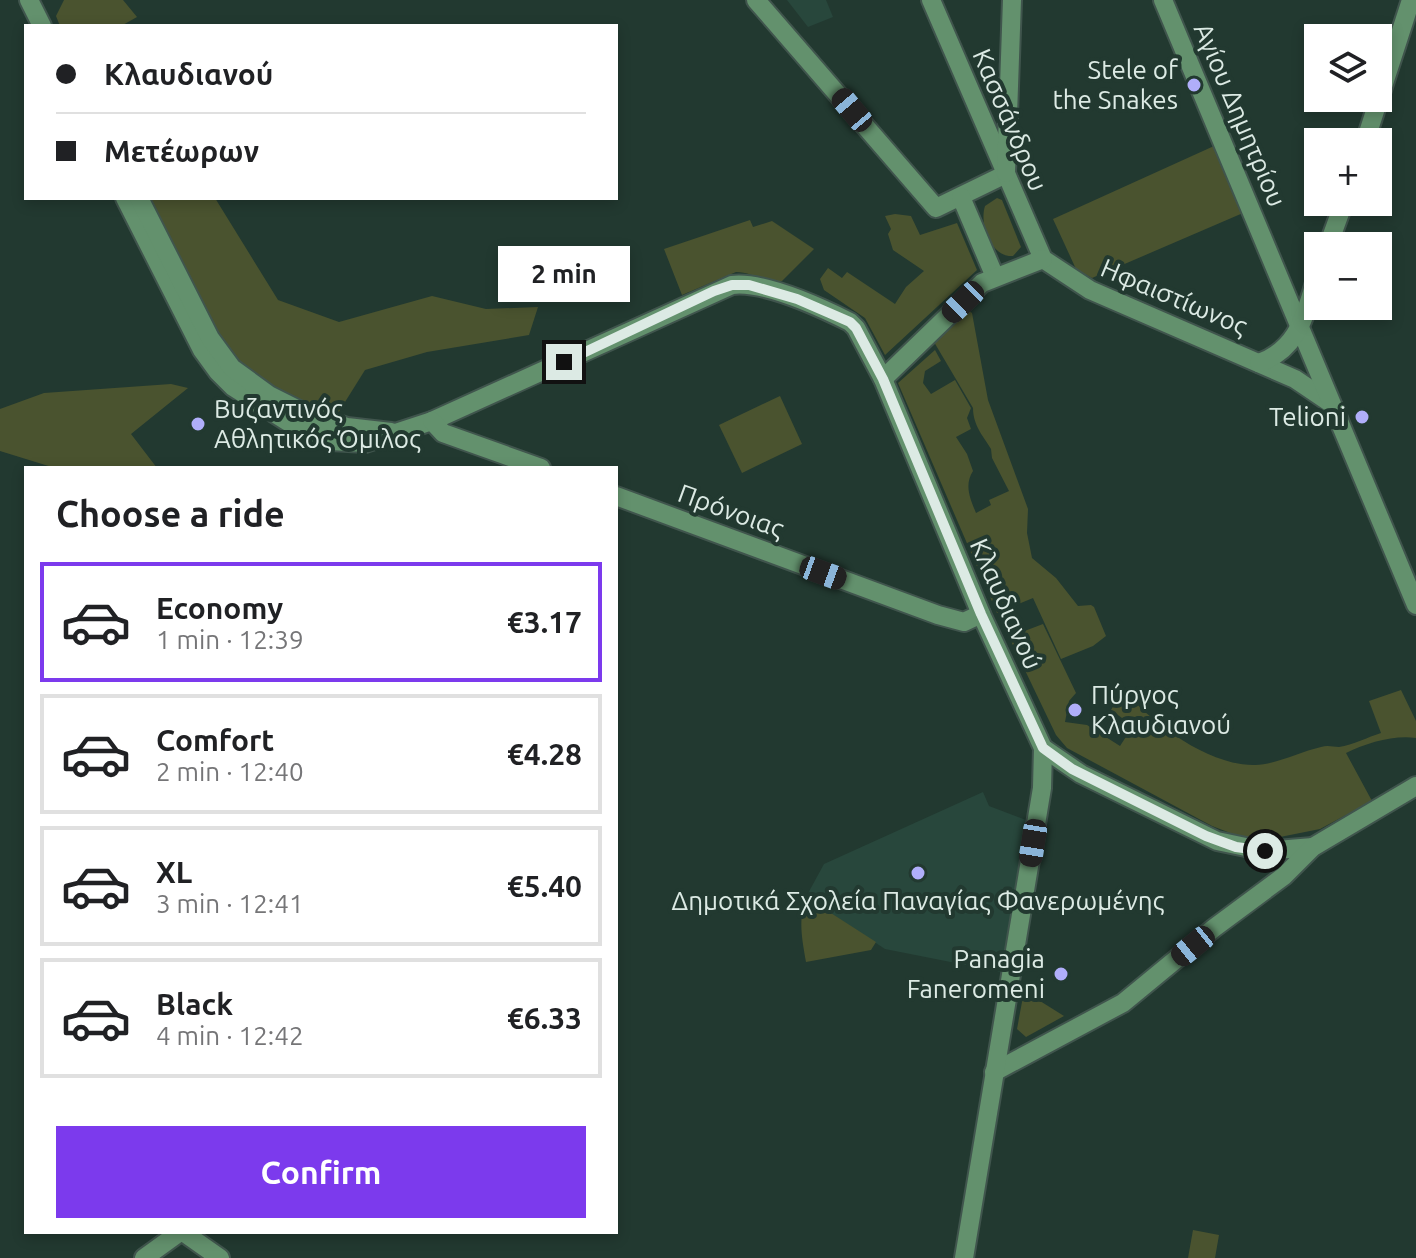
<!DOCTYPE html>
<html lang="en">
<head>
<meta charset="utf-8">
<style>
  :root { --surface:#fff; --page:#f2f2f2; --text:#202124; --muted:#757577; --line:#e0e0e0; --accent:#7c3aed }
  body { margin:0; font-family:Ubuntu,sans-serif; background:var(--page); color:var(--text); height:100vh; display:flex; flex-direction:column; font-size:30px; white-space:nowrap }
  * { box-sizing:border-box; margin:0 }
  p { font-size:26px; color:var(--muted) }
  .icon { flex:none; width:44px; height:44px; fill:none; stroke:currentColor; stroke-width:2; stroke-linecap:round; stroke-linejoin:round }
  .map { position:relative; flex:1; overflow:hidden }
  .drawer { position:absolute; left:24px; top:466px; width:594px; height:768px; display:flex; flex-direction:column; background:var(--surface); border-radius:0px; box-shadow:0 4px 12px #0003 }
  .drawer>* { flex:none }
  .hud { position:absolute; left:24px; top:24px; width:594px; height:176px; border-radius:0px; box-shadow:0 4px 12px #0003; display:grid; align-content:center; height:176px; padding:0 32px; background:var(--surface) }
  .fabs { position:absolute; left:1304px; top:24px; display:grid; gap:16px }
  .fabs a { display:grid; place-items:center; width:88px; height:88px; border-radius:0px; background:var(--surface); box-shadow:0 4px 12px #0003; font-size:40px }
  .end { position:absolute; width:36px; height:36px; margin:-18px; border:10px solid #dceae4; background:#111; box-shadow:0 0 0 4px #111 }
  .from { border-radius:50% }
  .bubble { position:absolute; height:56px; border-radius:0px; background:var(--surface); box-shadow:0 4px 12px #0003; font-size:26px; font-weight:700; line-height:56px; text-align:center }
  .car { position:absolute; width:24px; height:48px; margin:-24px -12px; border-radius:10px; box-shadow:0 0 6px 2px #0007; background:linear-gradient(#222 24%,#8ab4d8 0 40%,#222 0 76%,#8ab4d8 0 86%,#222 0) }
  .hud b { display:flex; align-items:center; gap:28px; height:76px; font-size:30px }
  .hud b+b { border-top:2px solid var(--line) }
  .hud i { width:20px; height:20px; background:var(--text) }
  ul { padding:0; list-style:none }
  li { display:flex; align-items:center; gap:24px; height:120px; margin:0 16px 12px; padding:0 16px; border:4px solid var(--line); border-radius:0px }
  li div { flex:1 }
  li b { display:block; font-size:30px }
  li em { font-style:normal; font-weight:700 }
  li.selected { border-color:var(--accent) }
  li>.icon { width:72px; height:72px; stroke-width:1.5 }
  h2 { padding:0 32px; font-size:36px; line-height:96px }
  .action { display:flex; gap:16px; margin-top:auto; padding:16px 32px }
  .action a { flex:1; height:92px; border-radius:0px; background:var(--accent); color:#fff; font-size:32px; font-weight:700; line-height:92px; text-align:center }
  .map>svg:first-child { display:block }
  .built { fill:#28473c }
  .green { fill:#4a532f }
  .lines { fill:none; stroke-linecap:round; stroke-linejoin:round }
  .secondary-casing { stroke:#40554d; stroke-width:22 }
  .secondary { stroke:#63916d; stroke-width:18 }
  .route { stroke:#dceae4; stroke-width:10 }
  .poi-dot { fill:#b0aefa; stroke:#223930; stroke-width:3 }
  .labels { text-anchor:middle; stroke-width:8; stroke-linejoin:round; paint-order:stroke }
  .poi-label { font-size:26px; fill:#dceae4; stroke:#223930; text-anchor:end }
  .street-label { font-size:26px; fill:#dceae4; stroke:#223930 }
</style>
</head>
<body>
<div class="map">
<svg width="1416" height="1258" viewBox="0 0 1416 1258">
  <rect width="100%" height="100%" fill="#223930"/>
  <!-- built -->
  <g class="built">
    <path d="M 787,0 L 826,0 L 833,17 L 808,27 Z"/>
    <path d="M 983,792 L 989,806 L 1026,820 L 1001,972 L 885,949 L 806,897 L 824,864 Z"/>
  </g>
  <!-- green -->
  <g class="green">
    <path d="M 64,0 L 123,0 L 137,17 L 121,26 L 60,26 L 56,16 Z"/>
    <path d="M 1214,146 L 1243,213 L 1092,278 L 1076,269 L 1053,219 Z"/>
    <path d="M 146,198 L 215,198 L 278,300 L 339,322 L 432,296 L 486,309 L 538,307 L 529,335 L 427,352 L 365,370 L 335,418 C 293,400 262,387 229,353 Z"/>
    <path d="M 997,198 L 1002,200 L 1021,247 L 1013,256 C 991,258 979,224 985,206 Z"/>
    <path d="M 895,214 L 911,216 L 920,235 L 957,223 L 977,270 L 885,355 L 865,318 L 824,290 L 820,279 L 828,268 L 842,278 L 847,272 L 895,304 L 906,287 L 924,271 L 893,250 L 888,234 L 891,229 L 885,216 Z"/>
    <path d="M 750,220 L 753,227 L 772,221 L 814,249 L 782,281 C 765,284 753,272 736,272 L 682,295 L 664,249 Z"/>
    <path d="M 969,311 L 972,313 L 988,400 L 1028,509 L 1027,533 L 1032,558 L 1056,578 L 1078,606 L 1091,605 L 1094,607 L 1106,636 L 1093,646 L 1061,659 L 1033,598 L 997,613 L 898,383 L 935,350 L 941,361 L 925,371 L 923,383 L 931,394 L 955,380 L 971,408 L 967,418 L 971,429 L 956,437 L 967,454 L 973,471 C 964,485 970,498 976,513 L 991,505 L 989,500 L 1009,491 L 992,458 L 991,449 C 984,437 973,426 973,408 L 934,342 Z"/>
    <path d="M 171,384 L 188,388 L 131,434 L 157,468 L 55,468 L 0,451 L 0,409 L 44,393 Z"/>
    <path d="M 780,396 L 802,444 L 742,473 L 719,425 Z"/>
    <path d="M 1043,624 L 1076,693 L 1069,701 L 1065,722 L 1087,725 L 1120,746 L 1133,726 L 1111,710 L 1123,689 C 1151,723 1209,766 1255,765 C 1278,764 1299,752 1321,747 C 1328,745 1333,747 1339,747 C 1353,745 1368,737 1381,733 L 1369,701 L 1401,690 L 1416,721 L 1416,738 C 1393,735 1367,743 1346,753 L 1372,801 L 1320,829 L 1275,838 L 1246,839 L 1212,826 L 1067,748 L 1056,735 L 1009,637 Z"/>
    <path d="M 806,897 L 876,942 L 871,950 L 806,962 C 802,938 798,920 806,897 Z"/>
    <path d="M 1024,991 L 1064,1016 L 1026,1037 L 1017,1029 Z"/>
    <path d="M 1193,1230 L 1219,1235 L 1215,1258 L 1188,1258 Z"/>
  </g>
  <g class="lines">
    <defs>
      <g id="secondary">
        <path d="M 29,0 L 42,26"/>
        <path d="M 756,0 L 936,208 L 1006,174"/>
        <path d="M 931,0 L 1043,259 L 1090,290 L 1295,379 L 1329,402"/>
        <path d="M 1163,0 L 1416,605"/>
        <path d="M 1365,142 L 1411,0"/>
        <path d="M 1006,173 L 1012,0"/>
        <path d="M 961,197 L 995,277"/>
        <path d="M 125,198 L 202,350 L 218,372 L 233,387 L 288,422 L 331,441 L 365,443 L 432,421 L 732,285 C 765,281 820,307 850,322 L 856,328 L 883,379 L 981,614 L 1043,748 L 1081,774 L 1217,841 L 1265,851 L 1313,847"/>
        <path d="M 139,198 L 210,338 L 232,368 L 269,395 L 307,414 L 347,427 L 391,432"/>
        <path d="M 1328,246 L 1344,202"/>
        <path d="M 1259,363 C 1301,348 1305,311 1318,274"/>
        <path d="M 883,379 L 982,283 L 1043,259"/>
        <path d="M 432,421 L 443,433 L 541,468"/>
        <path d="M 616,496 L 938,615 L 964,622 L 981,614"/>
        <path d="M 994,1072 L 1123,1003 L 1214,928 L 1284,876 L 1313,847 L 1416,786"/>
        <path d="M 183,1232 L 220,1258"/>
        <path d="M 144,1258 L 180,1232"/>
        <path d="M 964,1258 L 1042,788 L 1043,748"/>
      </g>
    </defs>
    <!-- secondary casing -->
    <use href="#secondary" class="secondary-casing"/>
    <!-- secondary -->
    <use href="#secondary" class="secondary"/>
  </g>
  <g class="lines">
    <!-- route -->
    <path class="route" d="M 564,362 L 714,291 L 732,285 L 749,285 L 797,299 L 850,322 L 856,328 L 883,379 L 981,614 L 1043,748 L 1072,769 L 1206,836 L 1236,847 L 1265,851"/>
  </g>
  <!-- markers -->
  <g class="poi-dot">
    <circle cx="1194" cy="85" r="8"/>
    <circle cx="1362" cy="417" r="8"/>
    <circle cx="198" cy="424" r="8"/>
    <circle cx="1075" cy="710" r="8"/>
    <circle cx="918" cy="873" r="8"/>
    <circle cx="1061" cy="974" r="8"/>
  </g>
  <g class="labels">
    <!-- poi labels -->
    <g class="poi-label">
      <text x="1178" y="79">Stele of<tspan x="1178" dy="30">the Snakes</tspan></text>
      <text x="214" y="418" text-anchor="start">Βυζαντινός<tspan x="214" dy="30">Αθλητικός Όμιλος</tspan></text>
      <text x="1346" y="426">Telioni</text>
      <text x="1091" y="704" text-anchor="start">Πύργος<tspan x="1091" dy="30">Κλαυδιανού</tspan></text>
      <text x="918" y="910" text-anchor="middle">Δημοτικά Σχολεία Παναγίας Φανερωμένης</text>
      <text x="1045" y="968">Panagia<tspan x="1045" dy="30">Faneromeni</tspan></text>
    </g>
    <!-- street labels -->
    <g class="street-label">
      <text transform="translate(1240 115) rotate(67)" y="9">Αγίου Δημητρίου</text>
      <text transform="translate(1010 120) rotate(67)" y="9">Κασσάνδρου</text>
      <text transform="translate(1174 297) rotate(23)" y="9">Ηφαιστίωνος</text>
      <text transform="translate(731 511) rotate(20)" y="9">Πρόνοιας</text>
      <text transform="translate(1006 604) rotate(66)" y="9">Κλαυδιανού</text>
    </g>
  </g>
</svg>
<div class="fabs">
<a><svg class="icon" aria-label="layers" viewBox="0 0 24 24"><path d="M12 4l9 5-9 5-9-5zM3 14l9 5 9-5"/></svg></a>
<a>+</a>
<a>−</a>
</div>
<i class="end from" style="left:1265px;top:851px"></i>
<i class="end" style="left:564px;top:362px"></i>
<div class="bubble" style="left:498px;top:246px;width:132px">2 min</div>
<i class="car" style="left:852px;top:110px;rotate:320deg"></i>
<i class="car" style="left:963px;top:302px;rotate:226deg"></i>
<i class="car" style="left:823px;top:573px;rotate:110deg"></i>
<i class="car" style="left:1033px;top:843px;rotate:189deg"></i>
<i class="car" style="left:1193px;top:946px;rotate:231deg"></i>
<div class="hud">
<b><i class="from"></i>Κλαυδιανού</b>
<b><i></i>Μετέωρων</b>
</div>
<section class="drawer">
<h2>Choose a ride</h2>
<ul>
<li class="selected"><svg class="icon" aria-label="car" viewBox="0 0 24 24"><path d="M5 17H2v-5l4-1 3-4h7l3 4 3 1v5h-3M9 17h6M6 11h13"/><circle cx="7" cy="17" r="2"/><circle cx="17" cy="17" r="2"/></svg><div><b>Economy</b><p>1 min · 12:39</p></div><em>€3.17</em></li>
<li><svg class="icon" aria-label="car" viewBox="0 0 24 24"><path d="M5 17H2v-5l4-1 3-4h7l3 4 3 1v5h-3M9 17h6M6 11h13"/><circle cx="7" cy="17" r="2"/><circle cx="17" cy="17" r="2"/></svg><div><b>Comfort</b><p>2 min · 12:40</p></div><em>€4.28</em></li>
<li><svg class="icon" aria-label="car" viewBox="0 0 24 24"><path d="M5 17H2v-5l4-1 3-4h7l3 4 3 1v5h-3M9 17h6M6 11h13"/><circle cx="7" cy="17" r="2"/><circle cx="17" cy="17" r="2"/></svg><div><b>XL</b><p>3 min · 12:41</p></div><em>€5.40</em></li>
<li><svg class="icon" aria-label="car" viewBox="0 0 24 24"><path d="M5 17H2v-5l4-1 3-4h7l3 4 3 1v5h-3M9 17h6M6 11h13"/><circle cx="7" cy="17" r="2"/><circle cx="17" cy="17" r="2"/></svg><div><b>Black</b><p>4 min · 12:42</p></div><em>€6.33</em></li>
</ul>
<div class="action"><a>Confirm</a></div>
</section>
</div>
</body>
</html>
